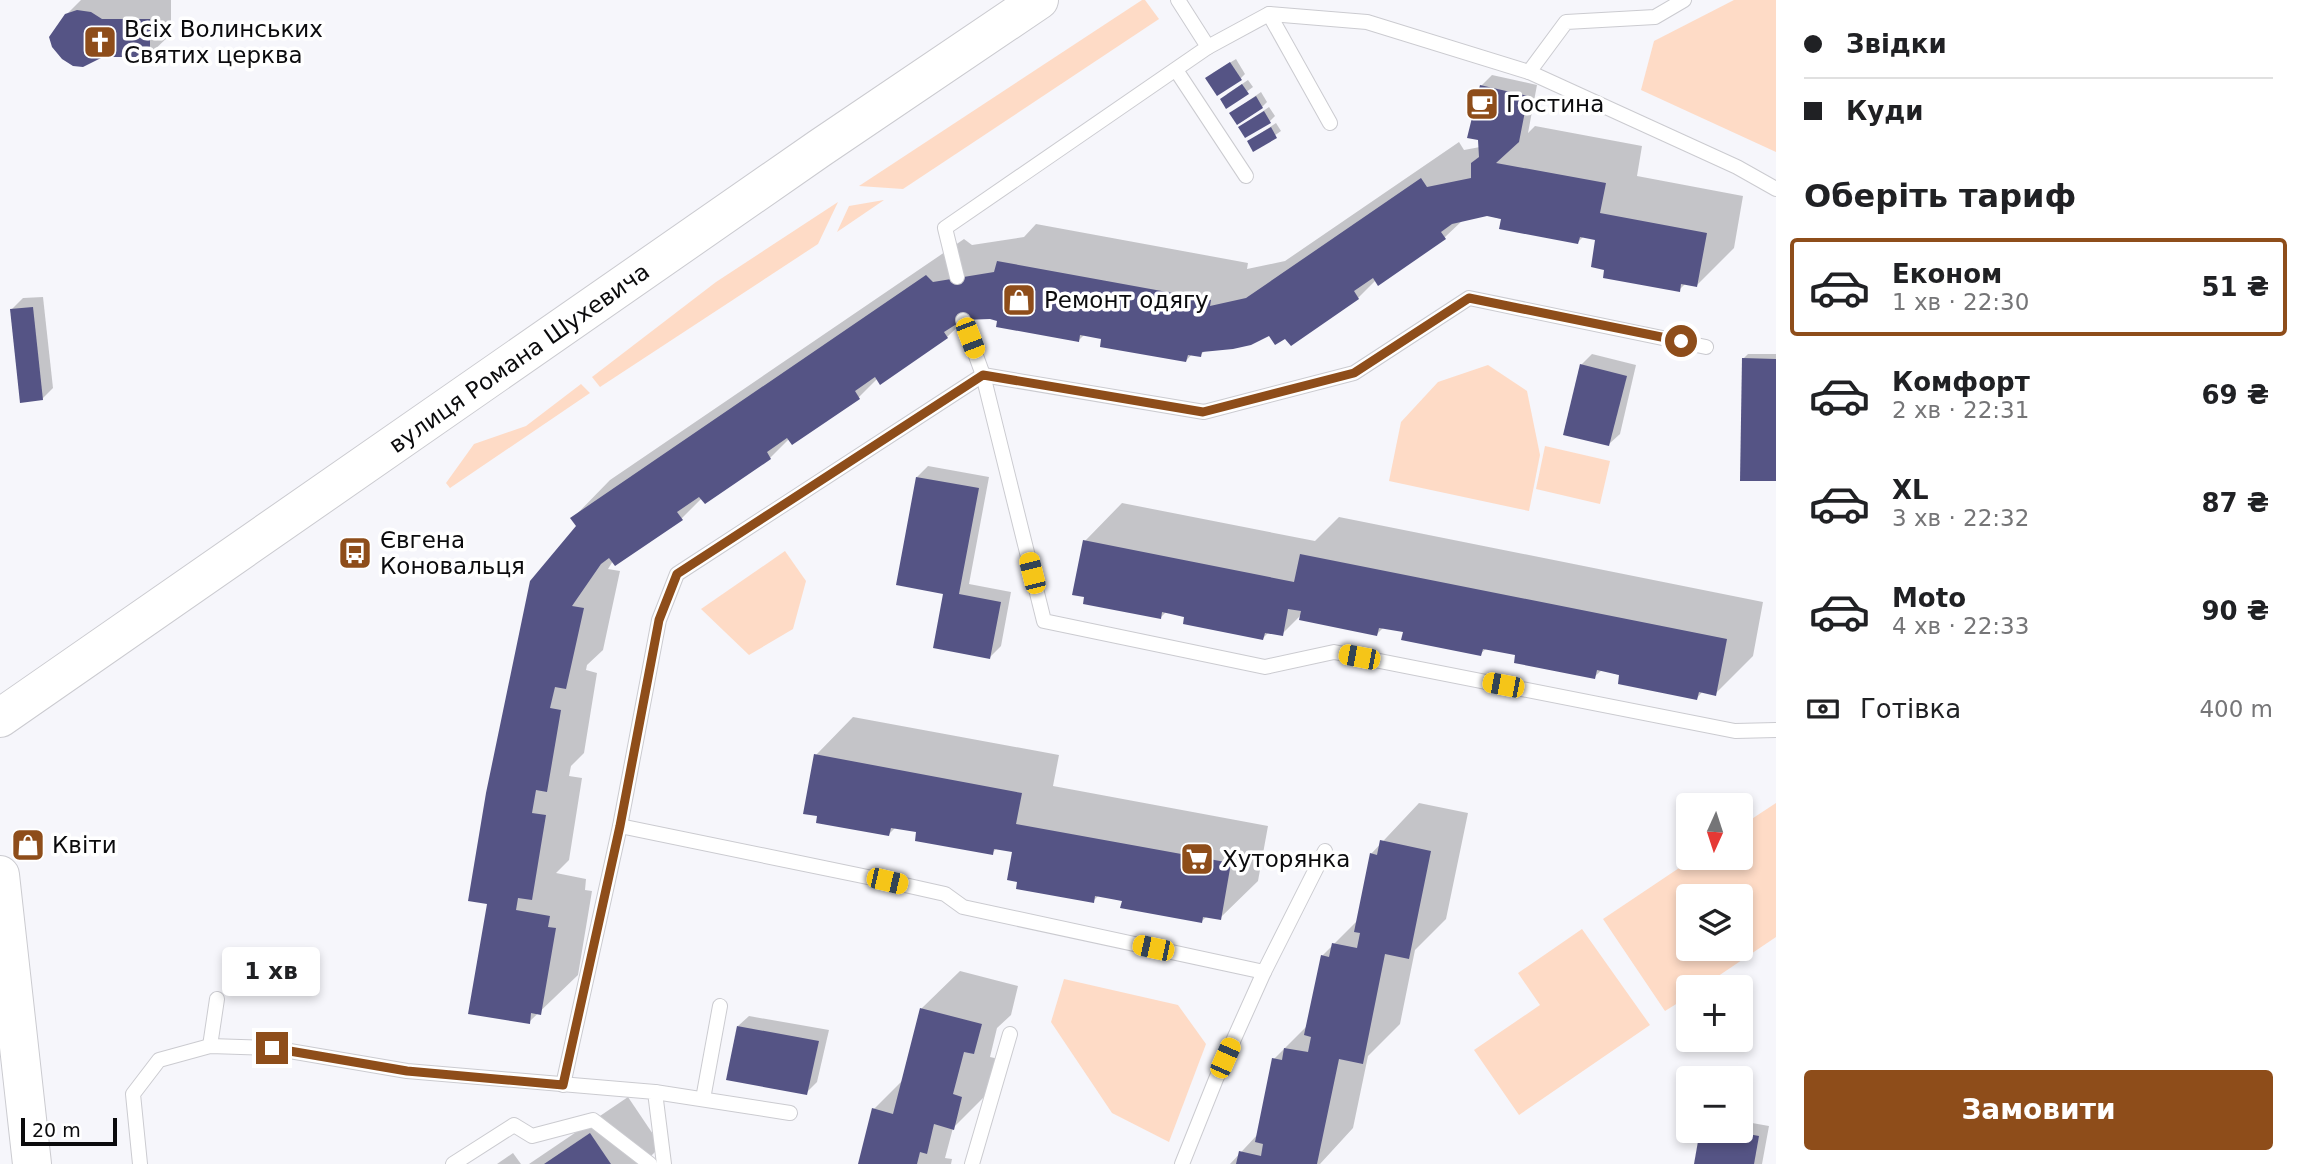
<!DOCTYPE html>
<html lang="uk">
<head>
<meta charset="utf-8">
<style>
  :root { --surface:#fff; --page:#f6f6f6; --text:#202124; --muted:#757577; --line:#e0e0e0; --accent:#8e4d1a }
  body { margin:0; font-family:"DejaVu Sans",sans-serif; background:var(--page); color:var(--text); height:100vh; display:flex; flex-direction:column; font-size:26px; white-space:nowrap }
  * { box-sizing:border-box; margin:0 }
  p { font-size:23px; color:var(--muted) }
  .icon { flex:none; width:38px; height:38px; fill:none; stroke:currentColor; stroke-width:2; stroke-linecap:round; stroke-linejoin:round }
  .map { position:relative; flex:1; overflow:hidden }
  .panel { display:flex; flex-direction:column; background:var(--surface); width:525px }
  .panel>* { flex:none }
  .banner { display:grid; align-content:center; height:154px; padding:0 28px; background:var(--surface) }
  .needle { width:46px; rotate:183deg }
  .controls { position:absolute; left:1676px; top:793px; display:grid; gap:14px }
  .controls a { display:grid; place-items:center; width:77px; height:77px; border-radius:7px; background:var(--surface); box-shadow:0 4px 10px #0003; font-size:35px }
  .scale { position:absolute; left:21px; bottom:18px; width:96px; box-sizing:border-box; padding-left:7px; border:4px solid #0b0b0d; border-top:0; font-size:19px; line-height:24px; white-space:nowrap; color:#0b0b0d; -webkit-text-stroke:5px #fff; paint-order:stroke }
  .end { position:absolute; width:32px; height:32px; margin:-16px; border:9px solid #8e4d1a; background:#fff; box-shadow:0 0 0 4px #fff }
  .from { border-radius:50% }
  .bubble { position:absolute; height:49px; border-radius:7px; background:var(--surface); box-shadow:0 4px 10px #0003; font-size:23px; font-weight:700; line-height:49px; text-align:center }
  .car { position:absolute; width:21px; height:42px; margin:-21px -10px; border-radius:9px; box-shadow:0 0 5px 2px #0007; background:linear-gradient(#f5c518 24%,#345 0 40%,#f5c518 0 76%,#345 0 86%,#f5c518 0) }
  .banner b { display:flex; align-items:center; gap:24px; height:66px; font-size:26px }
  .banner b+b { border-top:2px solid var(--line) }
  .banner i { width:18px; height:18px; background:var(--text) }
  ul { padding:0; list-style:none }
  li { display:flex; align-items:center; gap:21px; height:98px; margin:0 14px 10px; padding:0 14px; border:4px solid transparent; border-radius:7px }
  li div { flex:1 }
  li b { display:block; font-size:26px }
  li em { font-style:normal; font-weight:700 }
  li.active { border-color:var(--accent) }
  li>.icon { width:63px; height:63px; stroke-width:1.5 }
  h2 { padding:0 28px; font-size:32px; line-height:84px }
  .pay { display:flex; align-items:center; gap:18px; height:77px; padding:0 28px; font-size:26px }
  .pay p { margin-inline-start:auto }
  .button { display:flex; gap:14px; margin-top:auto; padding:14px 28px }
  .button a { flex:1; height:80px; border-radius:7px; background:var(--accent); color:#fff; font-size:28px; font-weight:700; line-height:80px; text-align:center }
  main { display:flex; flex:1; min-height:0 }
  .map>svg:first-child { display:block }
  .green { fill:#fedbc6; fill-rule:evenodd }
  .shadow { fill:#0003 }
  .building { fill:#555485 }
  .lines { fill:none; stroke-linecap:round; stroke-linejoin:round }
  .lane-casing { stroke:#cbcbd0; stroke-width:16 }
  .secondary-casing { stroke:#cbcbd0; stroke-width:40 }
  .lane { stroke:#fff; stroke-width:14 }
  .secondary { stroke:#fff; stroke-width:38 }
  .route { stroke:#8e4d1a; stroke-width:9 }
  .labels { text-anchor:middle; stroke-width:7; stroke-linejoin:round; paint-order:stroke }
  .poi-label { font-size:23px; fill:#0b0b0d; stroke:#fff; text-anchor:start }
  .street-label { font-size:23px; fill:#0b0b0d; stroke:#fff }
</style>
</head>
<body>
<main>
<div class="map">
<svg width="1776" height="1164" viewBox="0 0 1776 1164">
  <rect width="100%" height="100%" fill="#f6f6fb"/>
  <!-- green -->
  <g class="green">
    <path d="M 1142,0 L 1145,0 L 1159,19 L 903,189 L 859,186 Z"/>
    <path d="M 1734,0 L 1776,0 L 1776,152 L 1641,90 L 1654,41 Z"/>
    <path d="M 884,200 L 837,232 L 849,206 Z"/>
    <path d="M 838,202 L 818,244 L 600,387 L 592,377 L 716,282 Z"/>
    <path d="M 1488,365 L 1527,391 L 1540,455 L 1529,511 L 1389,481 L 1401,422 L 1438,382 Z"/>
    <path d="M 581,384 L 590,393 L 450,488 L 446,483 L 474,444 L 526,426 Z"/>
    <path d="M 1545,446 L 1610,461 L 1600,504 L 1536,489 Z"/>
    <path d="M 785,551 L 806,581 L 793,629 L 749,655 L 701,609 Z"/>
    <path d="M 1776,803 L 1776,937 L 1702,987 L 1689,987 L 1689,996 L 1665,1011 L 1603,919 L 1694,858 L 1741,858 L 1741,826 ZM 1689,896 L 1741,896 L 1741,948 L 1689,948 Z"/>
    <path d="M 1582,929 L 1650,1025 L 1519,1115 L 1474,1050 L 1540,1005 L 1518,973 Z"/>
    <path d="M 1064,979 L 1178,1005 L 1206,1044 L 1169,1142 L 1112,1113 L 1051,1022 Z"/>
  </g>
  <!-- shadow -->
  <g class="shadow">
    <path d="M 81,0 L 171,0 L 171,34 L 149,55 L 66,15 Z"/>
    <path d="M 1236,59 L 1245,74 L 1240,79 L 1213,73 Z"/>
    <path d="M 1492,75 L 1537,85 L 1528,133 L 1535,126 L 1642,146 L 1637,176 L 1743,196 L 1734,248 L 1697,285 L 1686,283 L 1679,290 L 1606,269 L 1597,239 L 1584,236 L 1578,242 L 1487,215 L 1463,220 L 1444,238 L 1376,280 L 1358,298 L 1286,337 L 1269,334 L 1206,350 L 1200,355 L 1192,354 L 1186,361 L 1103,337 L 1085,334 L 1078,341 L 990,317 L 966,319 L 947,337 L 878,378 L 858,398 L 790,438 L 770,458 L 705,502 L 702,498 L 682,518 L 613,561 L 608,569 L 620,571 L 603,650 L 587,665 L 586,670 L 597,673 L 584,753 L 571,766 L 569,776 L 582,778 L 569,860 L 556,873 L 586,879 L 585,890 L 592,891 L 578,975 L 529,1022 L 470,1012 L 578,527 L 573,518 L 610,480 L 964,239 L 972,245 L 1024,237 L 1036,224 L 1248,263 L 1247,269 L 1285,261 L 1459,142 L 1464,150 L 1480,147 L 1481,86 Z"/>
    <path d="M 1248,80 L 1253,87 L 1226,107 L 1227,94 Z"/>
    <path d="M 1261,92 L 1267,102 L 1262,107 L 1231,113 Z"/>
    <path d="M 1269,107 L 1275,116 L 1270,121 L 1240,127 Z"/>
    <path d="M 1276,123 L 1281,131 L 1254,150 L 1249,141 Z"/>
    <path d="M 43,297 L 53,388 L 42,399 L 12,309 L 23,298 Z"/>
    <path d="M 1592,354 L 1636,365 L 1620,434 L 1609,444 L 1581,365 Z"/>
    <path d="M 1748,354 L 1776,354 L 1776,480 L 1743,359 Z"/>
    <path d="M 928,466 L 989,477 L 969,584 L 1011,592 L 1001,646 L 990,657 L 945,593 L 917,477 Z"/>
    <path d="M 1122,503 L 1315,541 L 1339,517 L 1763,602 L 1753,656 L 1715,694 L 1703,691 L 1697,698 L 1602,670 L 1594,677 L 1518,654 L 1487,648 L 1480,654 L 1405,631 L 1384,627 L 1377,634 L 1302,614 L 1282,634 L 1269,632 L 1263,638 L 1166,612 L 1161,617 L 1085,541 Z"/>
    <path d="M 853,717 L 1059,755 L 1053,786 L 1268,826 L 1258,881 L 1220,918 L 1207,916 L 1202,921 L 1099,895 L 1093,901 L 1014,850 L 998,847 L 992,853 L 918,831 L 896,827 L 889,834 L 816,755 Z"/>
    <path d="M 1419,803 L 1468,813 L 1446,919 L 1415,950 L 1400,1024 L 1368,1056 L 1353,1128 L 1320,1164 L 1230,1164 L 1258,1134 L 1274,1059 L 1308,1025 L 1322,956 L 1358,920 L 1371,854 Z"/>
    <path d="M 960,971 L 1018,986 L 1011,1015 L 997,1028 L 990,1057 L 999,1059 L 991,1090 L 953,1128 L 945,1158 L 952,1159 L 951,1164 L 860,1164 L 874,1109 L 904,1079 L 922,1008 Z"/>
    <path d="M 749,1016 L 829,1030 L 817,1082 L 806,1093 L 738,1026 Z"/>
    <path d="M 628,1097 L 661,1146 L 643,1164 L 529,1164 Z"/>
    <path d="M 1741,1121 L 1769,1126 L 1762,1164 L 1696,1164 L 1702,1130 L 1741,1130 Z"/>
    <path d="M 513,1153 L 521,1164 L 497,1164 Z"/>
  </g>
  <!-- building -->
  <g class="building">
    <path d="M 77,10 L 91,12 L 102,19 L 150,19 L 150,57 L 103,57 L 83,67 L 73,66 L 62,59 L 52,47 L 49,37 L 65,14 Z"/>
    <path d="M 1230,62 L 1242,80 L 1217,96 L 1205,78 Z"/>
    <path d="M 1242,84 L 1249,94 L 1226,109 L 1220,99 Z"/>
    <path d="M 1480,85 L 1528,96 L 1519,142 L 1496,163 L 1606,183 L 1600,213 L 1707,233 L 1697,287 L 1681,284 L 1680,292 L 1603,278 L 1604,270 L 1591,267 L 1595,240 L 1580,237 L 1578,244 L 1499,229 L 1501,219 L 1487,216 L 1452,224 L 1441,232 L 1446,239 L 1378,286 L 1373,278 L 1354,291 L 1359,299 L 1291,346 L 1285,339 L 1275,345 L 1269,336 L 1251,345 L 1233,349 L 1202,352 L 1201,357 L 1188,355 L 1186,362 L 1100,347 L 1101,339 L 1080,335 L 1079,342 L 996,327 L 997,321 L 990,319 L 963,320 L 944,332 L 948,338 L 880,385 L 875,377 L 855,391 L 860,399 L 792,445 L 787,438 L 767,452 L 771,459 L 705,504 L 699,497 L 677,512 L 683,520 L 615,566 L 609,558 L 601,564 L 572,606 L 584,608 L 566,689 L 555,687 L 550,708 L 561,710 L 547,792 L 536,790 L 532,813 L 546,815 L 532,900 L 518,898 L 516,910 L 550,916 L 548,927 L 556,928 L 541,1015 L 531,1013 L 530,1024 L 468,1014 L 487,904 L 468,901 L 486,793 L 530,581 L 576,526 L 570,518 L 926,275 L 933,282 L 994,272 L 997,261 L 1211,300 L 1210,306 L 1246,298 L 1421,178 L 1427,187 L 1471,178 L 1471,163 L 1479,157 L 1478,140 L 1467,138 Z"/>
    <path d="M 1256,96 L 1263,108 L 1237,125 L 1229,113 Z"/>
    <path d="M 1264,111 L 1271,123 L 1245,138 L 1238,127 Z"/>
    <path d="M 1271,127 L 1277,138 L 1253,152 L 1247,141 Z"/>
    <path d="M 33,307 L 43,400 L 20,403 L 10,309 Z"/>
    <path d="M 1742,358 L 1776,359 L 1776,481 L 1740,481 Z"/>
    <path d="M 1580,364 L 1627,376 L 1609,446 L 1563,435 Z"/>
    <path d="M 916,477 L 979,488 L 959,594 L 1001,602 L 990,659 L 933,648 L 943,594 L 896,585 Z"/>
    <path d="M 1083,540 L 1294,582 L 1300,554 L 1727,639 L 1716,696 L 1699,692 L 1697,700 L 1618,684 L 1619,675 L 1597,670 L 1595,679 L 1514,663 L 1515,655 L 1483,649 L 1481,656 L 1401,640 L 1403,632 L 1379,628 L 1377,636 L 1299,620 L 1301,611 L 1288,609 L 1283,636 L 1265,633 L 1263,640 L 1183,624 L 1184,617 L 1162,612 L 1161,619 L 1083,604 L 1084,597 L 1072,595 Z"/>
    <path d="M 814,754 L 1022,793 L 1016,824 L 1231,863 L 1221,920 L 1203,917 L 1202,923 L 1120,908 L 1122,901 L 1095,896 L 1094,903 L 1016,889 L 1017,882 L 1007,880 L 1012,852 L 994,849 L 993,855 L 915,841 L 916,832 L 891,828 L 889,836 L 816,823 L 817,816 L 803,814 Z"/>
    <path d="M 1380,840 L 1431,851 L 1409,959 L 1385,954 L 1363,1064 L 1339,1059 L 1317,1164 L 1236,1164 L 1239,1151 L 1261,1156 L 1263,1144 L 1255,1142 L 1272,1058 L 1282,1060 L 1284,1048 L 1308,1052 L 1311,1037 L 1304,1035 L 1321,955 L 1329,957 L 1332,943 L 1357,948 L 1360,933 L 1354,932 L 1370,853 L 1377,855 Z"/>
    <path d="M 920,1008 L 982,1024 L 974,1054 L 964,1052 L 953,1094 L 962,1097 L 954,1130 L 934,1124 L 927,1154 L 920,1152 L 917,1164 L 858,1164 L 872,1108 L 893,1114 Z"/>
    <path d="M 737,1026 L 819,1041 L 807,1095 L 726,1080 Z"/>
    <path d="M 1700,1130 L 1726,1130 L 1759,1136 L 1754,1164 L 1694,1164 Z"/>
    <path d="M 590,1133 L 611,1164 L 544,1164 Z"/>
  </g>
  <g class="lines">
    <defs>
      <g id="lane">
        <path d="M 1269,14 L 1330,123"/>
        <path d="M 1208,47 L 1269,14 L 1367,22 L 1529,72 L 1737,167 L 1776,189"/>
        <path d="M 1176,70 L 1246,176"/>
        <path d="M 1529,72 L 1566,22 L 1655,17 L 1684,0"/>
        <path d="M 957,277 L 945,228 L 1208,47 L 1178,0"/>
        <path d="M 963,320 L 983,375 L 1044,621 L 1265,667 L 1334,652 L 1735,731 L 1776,730"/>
        <path d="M 620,826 L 887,881 L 945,894 L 963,907 L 1264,972 L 1216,1079 L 1182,1164"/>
        <path d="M 1264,972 L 1325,851"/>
        <path d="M 210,1046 L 217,999"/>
        <path d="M 563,1085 L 620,826 L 659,620 L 677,574 L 983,375 L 1204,412 L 1354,373 L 1469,298 L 1706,347"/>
        <path d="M 655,1092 L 790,1113"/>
        <path d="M 703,1099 L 720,1006"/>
        <path d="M 140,1164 L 133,1094 L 159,1060 L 210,1046 L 272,1048 L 407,1071 L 655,1092 L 664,1164"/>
        <path d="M 453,1164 L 514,1125 L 532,1136 L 593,1120 L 650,1164"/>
        <path d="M 972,1164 L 1010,1034"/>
      </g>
      <g id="secondary">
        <path d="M 0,718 L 820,148 L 1039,0"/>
        <path d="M 0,875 L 32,1164"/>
      </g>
    </defs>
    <!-- lane casing -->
    <use href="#lane" class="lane-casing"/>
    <!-- secondary casing -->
    <use href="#secondary" class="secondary-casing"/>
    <!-- lane -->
    <use href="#lane" class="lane"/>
    <!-- secondary -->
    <use href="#secondary" class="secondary"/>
  </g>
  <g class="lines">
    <!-- route -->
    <path class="route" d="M 272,1048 L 407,1071 L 563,1085 L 620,826 L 659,620 L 677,574 L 983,375 L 1203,412 L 1354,373 L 1469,298 L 1681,341"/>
  </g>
  <!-- icons -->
  <defs>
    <symbol id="church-square" viewBox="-11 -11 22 22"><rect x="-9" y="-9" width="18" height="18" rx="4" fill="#8e4d1a" stroke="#fff"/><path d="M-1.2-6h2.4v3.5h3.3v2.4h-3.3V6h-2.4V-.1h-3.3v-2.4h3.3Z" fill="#fff"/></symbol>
    <symbol id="cafe-square" viewBox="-11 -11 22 22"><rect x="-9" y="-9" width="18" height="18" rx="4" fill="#8e4d1a" stroke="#fff"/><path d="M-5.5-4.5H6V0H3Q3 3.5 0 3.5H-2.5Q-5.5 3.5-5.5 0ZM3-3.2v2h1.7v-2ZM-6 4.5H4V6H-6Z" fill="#fff"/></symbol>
    <symbol id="shop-square" viewBox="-11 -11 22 22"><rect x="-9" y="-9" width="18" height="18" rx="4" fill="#8e4d1a" stroke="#fff"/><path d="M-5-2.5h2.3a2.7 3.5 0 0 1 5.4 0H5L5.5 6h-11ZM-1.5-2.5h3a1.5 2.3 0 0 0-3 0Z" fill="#fff"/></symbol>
    <symbol id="bus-square" viewBox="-11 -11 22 22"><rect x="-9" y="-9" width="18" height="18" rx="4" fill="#8e4d1a" stroke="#fff"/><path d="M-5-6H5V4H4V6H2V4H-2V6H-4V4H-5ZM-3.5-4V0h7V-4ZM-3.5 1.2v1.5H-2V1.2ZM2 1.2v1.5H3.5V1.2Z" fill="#fff"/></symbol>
    <symbol id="supermarket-square" viewBox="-11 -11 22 22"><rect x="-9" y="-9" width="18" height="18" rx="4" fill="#8e4d1a" stroke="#fff"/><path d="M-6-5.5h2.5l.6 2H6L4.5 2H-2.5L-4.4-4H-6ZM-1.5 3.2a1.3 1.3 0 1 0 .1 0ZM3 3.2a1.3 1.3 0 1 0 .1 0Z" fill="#fff"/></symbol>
  </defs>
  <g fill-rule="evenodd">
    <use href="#church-square" x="81" y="23" width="38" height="38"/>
    <use href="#cafe-square" x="1463" y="85" width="38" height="38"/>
    <use href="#shop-square" x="1000" y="281" width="38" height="38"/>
    <use href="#bus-square" x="336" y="534" width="38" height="38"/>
    <use href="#shop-square" x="9" y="826" width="38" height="38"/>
    <use href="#supermarket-square" x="1178" y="840" width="38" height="38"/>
  </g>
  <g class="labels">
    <!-- poi labels -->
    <g class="poi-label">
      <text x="124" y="37">Всіх Волинських<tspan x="124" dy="26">Святих церква</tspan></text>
      <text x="1506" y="112">Гостина</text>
      <text x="1044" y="308">Ремонт одягу</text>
      <text x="380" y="548">Євгена<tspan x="380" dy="26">Коновальця</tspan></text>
      <text x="52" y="853">Квіти</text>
      <text x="1222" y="867">Хуторянка</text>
    </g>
    <!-- street labels -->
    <g class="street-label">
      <text transform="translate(519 358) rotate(-35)" y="8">вулиця Романа Шухевича</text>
    </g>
  </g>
</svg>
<div class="controls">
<a><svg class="needle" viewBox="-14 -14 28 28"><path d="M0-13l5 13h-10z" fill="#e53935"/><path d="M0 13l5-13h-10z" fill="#757577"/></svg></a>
<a><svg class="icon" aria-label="layers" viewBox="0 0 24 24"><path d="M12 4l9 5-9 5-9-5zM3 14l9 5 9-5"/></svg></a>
<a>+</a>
<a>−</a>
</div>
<div class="scale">20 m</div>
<i class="end from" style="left:1681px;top:341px"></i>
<i class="end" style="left:272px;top:1048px"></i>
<div class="bubble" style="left:222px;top:947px;width:98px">1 хв</div>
<i class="car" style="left:970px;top:338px;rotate:159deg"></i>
<i class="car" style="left:1032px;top:573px;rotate:346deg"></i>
<i class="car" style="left:1359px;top:657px;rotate:281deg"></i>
<i class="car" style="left:1503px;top:685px;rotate:281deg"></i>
<i class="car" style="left:887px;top:881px;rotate:103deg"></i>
<i class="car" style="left:1153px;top:948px;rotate:282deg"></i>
<i class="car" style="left:1225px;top:1058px;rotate:24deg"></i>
</div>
<section class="panel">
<div class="banner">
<b><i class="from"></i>Звідки</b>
<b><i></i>Куди</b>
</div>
<h2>Оберіть тариф</h2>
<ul>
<li class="active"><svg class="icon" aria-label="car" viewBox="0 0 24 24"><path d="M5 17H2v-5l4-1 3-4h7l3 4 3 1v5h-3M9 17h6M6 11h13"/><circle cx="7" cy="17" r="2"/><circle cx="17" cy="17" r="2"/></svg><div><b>Економ</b><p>1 хв · 22:30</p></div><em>51 ₴</em></li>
<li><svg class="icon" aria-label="car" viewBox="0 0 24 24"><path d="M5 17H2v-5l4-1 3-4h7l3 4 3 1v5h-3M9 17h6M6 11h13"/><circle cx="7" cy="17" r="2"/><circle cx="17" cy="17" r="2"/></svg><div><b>Комфорт</b><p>2 хв · 22:31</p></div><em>69 ₴</em></li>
<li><svg class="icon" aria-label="car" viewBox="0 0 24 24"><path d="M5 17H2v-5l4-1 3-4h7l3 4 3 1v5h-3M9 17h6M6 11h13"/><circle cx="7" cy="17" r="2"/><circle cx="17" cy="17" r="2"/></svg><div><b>XL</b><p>3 хв · 22:32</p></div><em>87 ₴</em></li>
<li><svg class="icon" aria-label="car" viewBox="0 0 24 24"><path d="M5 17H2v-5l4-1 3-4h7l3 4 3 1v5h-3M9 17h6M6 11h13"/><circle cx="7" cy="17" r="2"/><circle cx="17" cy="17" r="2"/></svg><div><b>Moto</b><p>4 хв · 22:33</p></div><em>90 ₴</em></li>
</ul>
<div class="pay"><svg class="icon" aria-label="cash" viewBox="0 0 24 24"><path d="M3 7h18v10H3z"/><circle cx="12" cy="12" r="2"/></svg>Готівка<p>400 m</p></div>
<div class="button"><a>Замовити</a></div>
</section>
</main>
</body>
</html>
